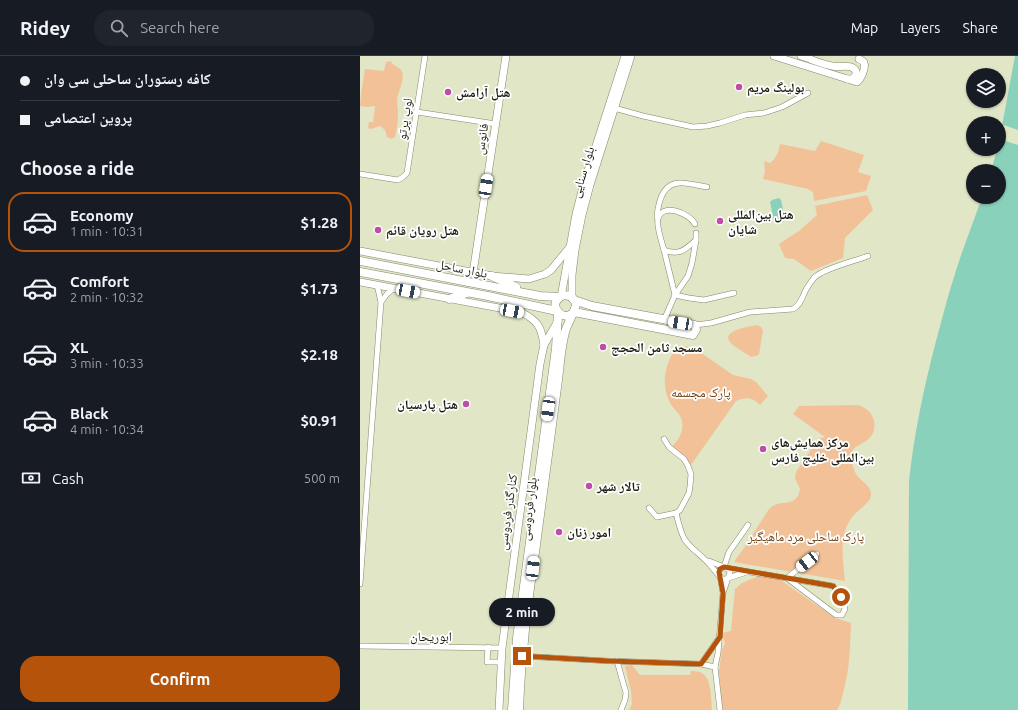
<!DOCTYPE html>
<html lang="en">
<head>
<meta charset="utf-8">
<style>
  :root { --surface:#171b24; --page:#20242c; --text:#f1f3f6; --muted:#9ea1a6; --line:#363941; --accent:#b45309 }
  body { margin:0; font-family:Ubuntu,"Noto Naskh Arabic",sans-serif; background:var(--page); color:var(--text); height:100vh; display:flex; flex-direction:column; font-size:15px; white-space:nowrap }
  * { box-sizing:border-box; margin:0 }
  p { font-size:13px; color:var(--muted) }
  .icon { flex:none; width:22px; height:22px; fill:none; stroke:currentColor; stroke-width:2; stroke-linecap:round; stroke-linejoin:round }
  .map { position:relative; flex:1; overflow:hidden }
  .details { display:flex; flex-direction:column; background:var(--surface); width:360px }
  .details>* { flex:none }
  .guide { display:grid; align-content:center; height:88px; padding:0 20px; background:var(--surface) }
  .tools { position:absolute; left:606px; top:12px; display:grid; gap:8px }
  .tools a { display:grid; place-items:center; width:40px; height:40px; border-radius:50%; background:var(--surface); box-shadow:0 1px 3px #0004; font-size:20px }
  .end { position:absolute; width:18px; height:18px; margin:-9px; border:5px solid #b45309; background:#fff; box-shadow:0 0 0 2px #fff }
  .from { border-radius:50% }
  .bubble { position:absolute; height:28px; border-radius:14px; background:var(--surface); box-shadow:0 1px 3px #0004; font-size:13px; font-weight:600; line-height:28px; text-align:center }
  .car { position:absolute; width:12px; height:24px; margin:-12px -6px; border-radius:5px; box-shadow:0 0 3px 1px #0007; background:linear-gradient(#fff 24%,#345 0 40%,#fff 0 76%,#345 0 86%,#fff 0) }
  .guide b { display:flex; align-items:center; gap:14px; height:38px; font-size:15px }
  .guide b+b { border-top:1px solid var(--line) }
  .guide i { width:10px; height:10px; background:var(--text) }
  ul { padding:0; list-style:none }
  li { display:flex; align-items:center; gap:12px; height:60px; margin:0 8px 6px; padding:0 12px; border:2px solid transparent; border-radius:16px }
  li div { flex:1 }
  li b { display:block; font-size:15px }
  li em { font-style:normal; font-weight:600 }
  li.selected { border-color:var(--accent) }
  li>.icon { width:36px; height:36px; stroke-width:1.5 }
  h2 { padding:0 20px; font-size:18px; line-height:48px }
  .pay { display:flex; align-items:center; gap:10px; height:44px; padding:0 20px; font-size:15px }
  .pay p { margin-inline-start:auto }
  .action { display:flex; gap:8px; margin-top:auto; padding:8px 20px }
  .action a { flex:1; height:46px; border-radius:16px; background:var(--accent); color:#fff; font-size:16px; font-weight:600; line-height:46px; text-align:center }
  header { display:flex; align-items:center; gap:24px; box-sizing:border-box; height:56px; padding:0 20px; background:var(--surface); border-bottom:1px solid var(--line) }
  header strong { font-size:19px }
  nav { display:flex; gap:22px; margin-inline-start:auto; font-size:14px }
  .search { width:280px; height:36px; background:var(--page); display:flex; align-items:center; gap:10px; box-sizing:border-box; padding:0 14px; border-radius:16px; color:var(--muted); font-size:15px }
  main { display:flex; flex:1; min-height:0 }
  .map>svg:first-child { display:block }
  .green { fill:#f3c198 }
  .water { fill:#89d1ba }
  .pier { fill:#e0e6c6 }
  .lines { fill:none; stroke-linecap:round; stroke-linejoin:round }
  .street-casing { stroke:#83886b; stroke-width:6 }
  .secondary-casing { stroke:#83886b; stroke-width:8 }
  .primary-casing { stroke:#83886b; stroke-width:9 }
  .street { stroke:#fff; stroke-width:5 }
  .secondary { stroke:#fff; stroke-width:7 }
  .primary { stroke:#fff; stroke-width:8 }
  .route { stroke:#b45309; stroke-width:5 }
  .poi-dot { fill:#bf4ca7; stroke:#fff; stroke-width:1.5 }
  .labels { text-anchor:middle; stroke-width:3.5; stroke-linejoin:round; paint-order:stroke }
  .poi-label { font-size:13px; font-weight:bold; fill:#1c1e12; stroke:#fff; text-anchor:start }
  .street-label { font-size:13px; fill:#1c1e12; stroke:#fff }
  .park-label { font-size:13px; fill:#714213; stroke:#fff }
</style>
</head>
<body>
<header>
<strong>Ridey</strong>
<div class="search"><svg class="icon" aria-label="search" viewBox="0 0 24 24"><circle cx="10" cy="10" r="6"/><path d="M15 15l6 6"/></svg>Search here</div>
<nav><a>Map</a><a>Layers</a><a>Share</a></nav>
</header>
<main>
<section class="details">
<div class="guide">
<b><i class="from"></i>کافه رستوران ساحلی سی وان</b>
<b><i></i>پروین اعتصامی</b>
</div>
<h2>Choose a ride</h2>
<ul>
<li class="selected"><svg class="icon" aria-label="car" viewBox="0 0 24 24"><path d="M5 17H2v-5l4-1 3-4h7l3 4 3 1v5h-3M9 17h6M6 11h13"/><circle cx="7" cy="17" r="2"/><circle cx="17" cy="17" r="2"/></svg><div><b>Economy</b><p>1 min · 10:31</p></div><em>$1.28</em></li>
<li><svg class="icon" aria-label="car" viewBox="0 0 24 24"><path d="M5 17H2v-5l4-1 3-4h7l3 4 3 1v5h-3M9 17h6M6 11h13"/><circle cx="7" cy="17" r="2"/><circle cx="17" cy="17" r="2"/></svg><div><b>Comfort</b><p>2 min · 10:32</p></div><em>$1.73</em></li>
<li><svg class="icon" aria-label="car" viewBox="0 0 24 24"><path d="M5 17H2v-5l4-1 3-4h7l3 4 3 1v5h-3M9 17h6M6 11h13"/><circle cx="7" cy="17" r="2"/><circle cx="17" cy="17" r="2"/></svg><div><b>XL</b><p>3 min · 10:33</p></div><em>$2.18</em></li>
<li><svg class="icon" aria-label="car" viewBox="0 0 24 24"><path d="M5 17H2v-5l4-1 3-4h7l3 4 3 1v5h-3M9 17h6M6 11h13"/><circle cx="7" cy="17" r="2"/><circle cx="17" cy="17" r="2"/></svg><div><b>Black</b><p>4 min · 10:34</p></div><em>$0.91</em></li>
</ul>
<div class="pay"><svg class="icon" aria-label="cash" viewBox="0 0 24 24"><path d="M3 7h18v10H3z"/><circle cx="12" cy="12" r="2"/></svg>Cash<p>500 m</p></div>
<div class="action"><a>Confirm</a></div>
</section>
<div class="map">
<svg width="658" height="654" viewBox="0 0 658 654">
  <rect width="100%" height="100%" fill="#e0e6c6"/>
  <!-- green -->
  <g class="green">
    <path d="M 31,5 C 33,11 40,10 42,16 C 45,25 38,34 37,44 C 37,48 38,52 38,56 C 38,65 37,73 35,81 L 32,83 L 27,81 L 25,74 L 20,70 L 11,73 L 8,72 L 9,66 L 13,66 L 15,50 L 7,51 L 0,50 L 1,38 L 5,13 L 24,15 L 26,6 Z"/>
    <path d="M 461,85 L 504,99 L 498,116 L 511,120 L 506,135 L 454,145 L 453,136 L 448,133 L 403,123 L 405,115 L 404,105 L 410,107 C 416,103 419,95 420,88 L 455,95 Z"/>
    <path d="M 507,139 L 513,154 L 485,182 L 483,202 L 451,215 L 434,203 L 425,202 L 419,188 L 439,175 L 457,159 L 455,150 Z"/>
    <path d="M 397,269 L 401,271 L 403,274 L 399,298 L 396,300 L 391,301 C 386,297 374,291 370,286 C 361,274 389,271 397,269 Z"/>
    <path d="M 326,290 L 334,292 L 373,319 L 391,323 L 396,326 L 408,340 L 400,349 C 391,341 387,341 376,345 L 331,409 L 324,400 L 311,391 C 320,384 326,371 320,360 C 317,355 312,351 309,345 C 301,327 305,308 316,292 Z"/>
    <path d="M 498,349 C 506,352 512,356 514,365 C 518,388 493,386 491,398 C 490,400 492,404 492,407 C 493,410 494,415 496,418 C 501,426 512,429 511,440 C 510,447 498,454 493,460 C 478,478 483,503 485,525 L 374,506 L 384,492 L 409,453 C 422,441 436,454 440,433 L 435,422 L 436,416 L 458,383 L 465,381 L 433,358 L 439,350 Z"/>
    <path d="M 401,519 L 419,523 L 475,562 L 491,567 C 490,590 490,611 484,633 C 482,641 481,648 477,654 L 362,654 L 359,616 L 362,593 L 365,588 L 362,577 L 371,575 L 375,533 L 382,527 Z"/>
    <path d="M 272,609 L 280,619 L 330,619 L 331,615 C 334,615 340,615 343,618 C 352,624 351,644 352,654 L 269,654 L 272,648 L 271,635 L 265,610 Z"/>
  </g>
  <!-- water -->
  <g class="water">
    <path d="M 655,0 L 658,0 L 658,654 L 548,654 L 549,425 C 554,378 564,331 576,285 C 582,264 587,242 594,221 C 602,194 613,168 622,141 L 639,141 L 639,115 L 631,115 L 637,93 L 639,93 L 639,86 Z"/>
    <path d="M 419,142 L 421,144 L 425,163 L 423,166 L 417,168 L 414,166 L 410,146 L 412,144 Z"/>
  </g>
  <!-- pier -->
  <path class="pier" d="M 641,68 L 658,74 L 658,89 L 639,83 Z"/>
  <g class="lines">
    <defs>
      <g id="street">
        <path d="M 254,52 L 283,60 L 333,71 L 347,70 L 360,67 L 385,59 L 404,57 L 422,51 L 448,37"/>
        <path d="M 57,56 L 136,68"/>
        <path d="M 0,118 L 38,124 L 43,121 L 47,117 L 65,0"/>
        <path d="M 297,161 C 298,148 302,128 319,127 C 325,126 340,130 347,131"/>
        <path d="M 335,168 C 329,157 302,146 298,163 C 296,169 302,187 304,194 C 319,200 325,194 336,184 L 336,177"/>
        <path d="M 304,194 L 315,239"/>
        <path d="M 315,239 L 329,242 L 344,244 L 374,237"/>
        <path d="M 21,246 L 27,238 L 34,232"/>
        <path d="M 304,264 L 315,239 L 328,220 L 332,207 L 336,184"/>
        <path d="M 335,269 L 351,267 L 390,256 L 433,253 C 440,249 441,244 444,238 C 446,232 450,227 454,222 C 462,213 495,205 508,200"/>
        <path d="M 289,452 L 297,461 L 316,457 L 320,454 L 329,437 L 330,430 L 331,418 L 328,410 L 324,403 L 309,391 L 304,383"/>
        <path d="M 316,457 C 318,465 321,478 325,484 C 332,494 343,500 350,509 C 353,512 360,522 363,523 C 368,524 370,519 370,515 L 366,512 L 362,512 L 359,515 L 359,519"/>
        <path d="M 349,505 L 364,511 L 369,496 L 388,469"/>
        <path d="M 366,512 L 473,530 L 481,541 L 485,553 L 482,559 L 476,559 L 427,522"/>
        <path d="M 360,520 L 363,537 L 358,597 L 355,611 L 360,654"/>
        <path d="M 427,522 L 457,498"/>
        <path d="M 0,528 L 21,246 L 17,229"/>
        <path d="M 363,537 L 368,522 L 387,516"/>
        <path d="M 0,590 L 142,592"/>
        <path d="M 128,591 L 127,606 L 141,606"/>
        <path d="M 161,600 L 249,605 L 341,608 L 355,611"/>
        <path d="M 257,605 L 266,637 L 265,644 L 261,654"/>
        <path d="M 341,608 L 359,582"/>
      </g>
      <g id="secondary">
        <path d="M 414,0 L 497,26 C 501,23 506,12 504,7 C 504,5 501,4 499,3"/>
        <path d="M 441,0 C 451,3 461,8 472,10 C 481,12 491,7 496,15 L 496,19 L 492,23 L 487,23"/>
        <path d="M 0,195 L 132,220 L 169,223 L 185,218 L 191,214 L 209,192"/>
        <path d="M 113,217 L 146,0"/>
        <path d="M 0,226 L 161,256 C 178,265 181,270 184,289"/>
        <path d="M 201,241 L 216,158 L 224,127 L 265,0"/>
        <path d="M 212,242 L 212,219 L 215,194 L 222,159 L 230,129 L 271,0"/>
        <path d="M 139,654 L 142,592 L 180,308 L 184,289 L 198,265"/>
      </g>
      <g id="primary">
        <path d="M 0,205 L 180,240 L 199,241"/>
        <path d="M 0,216 L 128,240 L 197,255"/>
        <path d="M 132,220 L 156,231"/>
        <path d="M 89,243 L 107,237"/>
        <path d="M 144,253 L 160,248"/>
        <path d="M 214,256 L 333,279 L 336,274 L 335,269 L 232,250 L 214,244"/>
        <path d="M 152,654 L 157,582 L 196,292 L 198,257"/>
        <path d="M 159,654 C 160,631 161,608 164,585 C 166,558 170,531 174,504 C 182,444 190,384 198,324 C 200,308 201,288 206,273 C 208,267 216,253 216,248 C 215,241 206,237 200,241 C 189,249 200,265 212,258"/>
      </g>
    </defs>
    <!-- street casing -->
    <use href="#street" class="street-casing"/>
    <!-- secondary casing -->
    <use href="#secondary" class="secondary-casing"/>
    <!-- primary casing -->
    <use href="#primary" class="primary-casing"/>
    <!-- street -->
    <use href="#street" class="street"/>
    <!-- secondary -->
    <use href="#secondary" class="secondary"/>
    <!-- primary -->
    <use href="#primary" class="primary"/>
  </g>
  <g class="lines">
    <!-- route -->
    <path class="route" d="M 162,600 L 249,605 L 341,608 L 360,581 L 363,537 L 359,516 L 360,513 L 364,511 L 473,530 L 481,541"/>
  </g>
  <!-- markers -->
  <g class="poi-dot">
    <circle cx="379" cy="31" r="4"/>
    <circle cx="88" cy="36" r="4"/>
    <circle cx="360" cy="165" r="4"/>
    <circle cx="18" cy="174" r="4"/>
    <circle cx="243" cy="291" r="4"/>
    <circle cx="106" cy="348" r="4"/>
    <circle cx="403" cy="393" r="4"/>
    <circle cx="229" cy="430" r="4"/>
    <circle cx="199" cy="476" r="4"/>
  </g>
  <g class="labels">
    <!-- poi labels -->
    <g class="poi-label">
      <text x="387" y="36">بولینگ مریم</text>
      <text x="96" y="41">هتل آرامش</text>
      <text x="368" y="163">هتل بین‌المللی<tspan x="368" dy="15">شایان</tspan></text>
      <text x="26" y="179">هتل رویان قائم</text>
      <text x="251" y="296">مسجد ثامن الحجج</text>
      <text x="98" y="353" text-anchor="end">هتل پارسیان</text>
      <text x="411" y="391">مرکز همایش‌های<tspan x="411" dy="15">بین‌المللی خلیج فارس</tspan></text>
      <text x="237" y="435">تالار شهر</text>
      <text x="207" y="481">امور زنان</text>
    </g>
    <!-- street labels -->
    <g class="street-label">
      <text transform="translate(44 63) rotate(-81)" y="5">لوپ پرتو</text>
      <text transform="translate(121 83) rotate(-81)" y="5">فانوس</text>
      <text transform="translate(222 116) rotate(-73)" y="5">بلوار سنایی</text>
      <text transform="translate(102 212) rotate(11)" y="5">بلوار ساحل</text>
      <text transform="translate(168 453) rotate(-83)" y="5">بلوار فردوسی</text>
      <text transform="translate(147 456) rotate(-82)" y="5">کنارگذر فردوسی</text>
      <text x="71" y="585">ابوریحان</text>
    </g>
    <!-- park labels -->
    <g class="park-label">
      <text x="341" y="341">پارک مجسمه</text>
      <text x="446" y="485">پارک ساحلی مرد ماهیگیر</text>
    </g>
  </g>
</svg>
<div class="tools">
<a><svg class="icon" aria-label="layers" viewBox="0 0 24 24"><path d="M12 4l9 5-9 5-9-5zM3 14l9 5 9-5"/></svg></a>
<a>+</a>
<a>−</a>
</div>
<i class="end from" style="left:481px;top:541px"></i>
<i class="end" style="left:162px;top:600px"></i>
<div class="bubble" style="left:129px;top:542px;width:66px">2 min</div>
<i class="car" style="left:126px;top:130px;rotate:9deg"></i>
<i class="car" style="left:48px;top:235px;rotate:101deg"></i>
<i class="car" style="left:152px;top:255px;rotate:101deg"></i>
<i class="car" style="left:320px;top:267px;rotate:279deg"></i>
<i class="car" style="left:188px;top:353px;rotate:188deg"></i>
<i class="car" style="left:447px;top:506px;rotate:232deg"></i>
<i class="car" style="left:173px;top:512px;rotate:7deg"></i>
</div>
</main>
</body>
</html>
